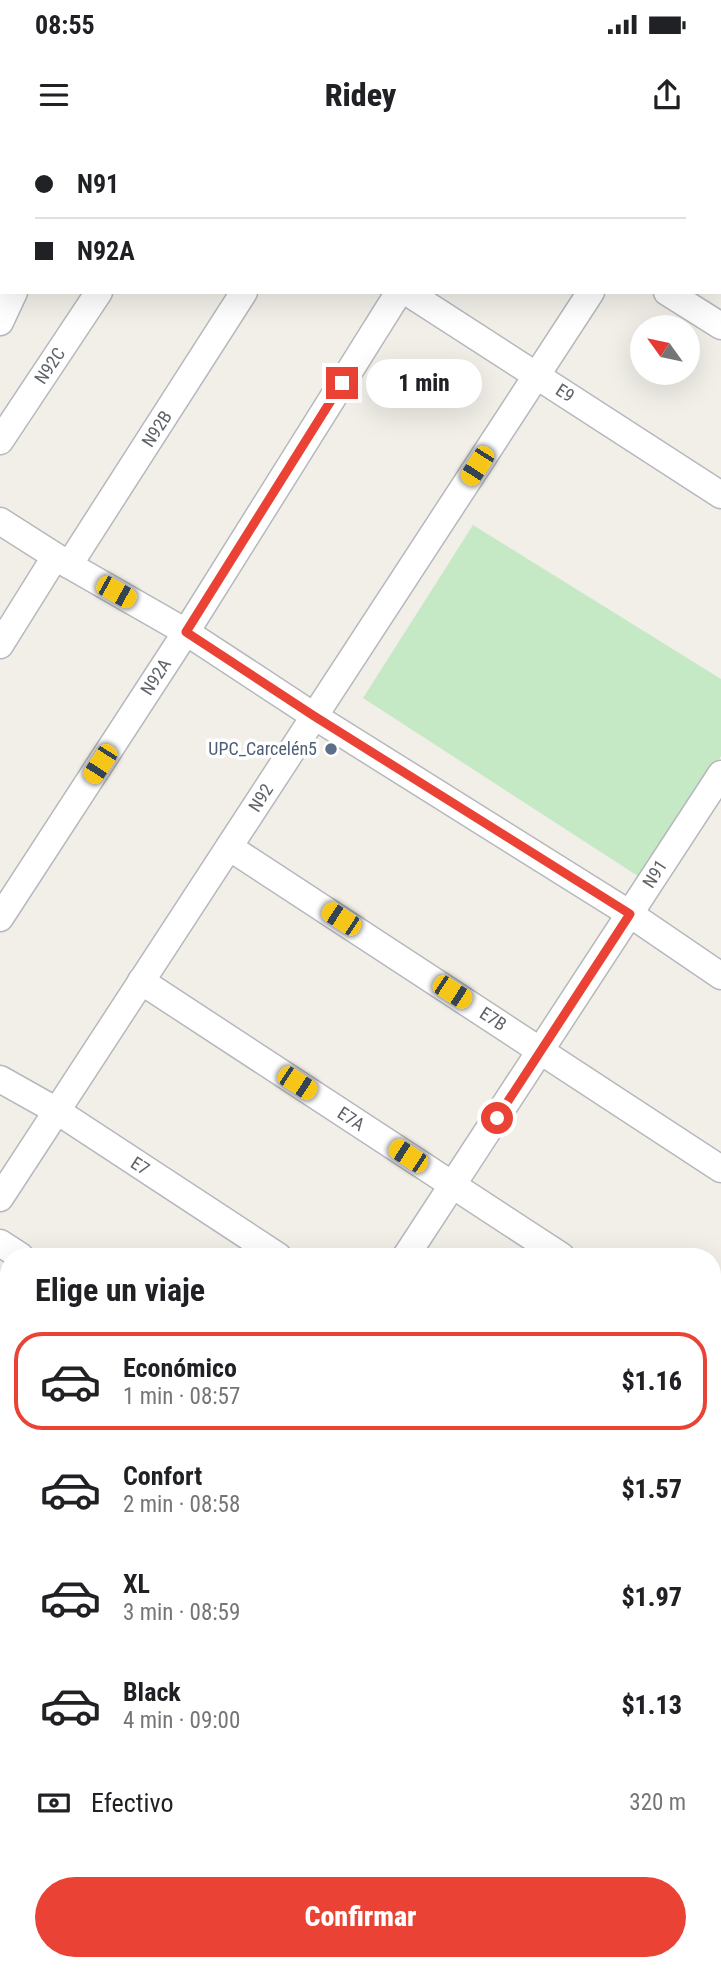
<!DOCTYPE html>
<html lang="es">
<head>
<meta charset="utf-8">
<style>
  :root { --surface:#fff; --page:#f2f2f2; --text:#202124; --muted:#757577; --line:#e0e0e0; --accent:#ea4335 }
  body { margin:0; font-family:"Roboto Condensed",sans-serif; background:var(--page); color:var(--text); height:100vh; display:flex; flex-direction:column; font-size:26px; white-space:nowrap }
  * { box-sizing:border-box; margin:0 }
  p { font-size:23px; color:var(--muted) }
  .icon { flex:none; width:38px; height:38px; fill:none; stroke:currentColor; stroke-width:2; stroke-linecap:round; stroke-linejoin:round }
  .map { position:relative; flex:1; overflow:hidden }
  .panel { position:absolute; left:0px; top:1108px; width:721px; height:723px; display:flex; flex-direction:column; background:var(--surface); border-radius:28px 28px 0 0; box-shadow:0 7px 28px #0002 }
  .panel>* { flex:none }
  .banner { position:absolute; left:0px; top:0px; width:721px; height:154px; box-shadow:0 7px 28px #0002; display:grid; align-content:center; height:154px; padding:0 35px; background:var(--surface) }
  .needle { width:46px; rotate:303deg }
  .buttons { position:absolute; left:630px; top:175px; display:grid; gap:14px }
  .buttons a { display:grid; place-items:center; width:70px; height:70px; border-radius:50%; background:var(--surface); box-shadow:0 7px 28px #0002; font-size:35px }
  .end { position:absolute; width:32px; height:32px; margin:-16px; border:9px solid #ea4335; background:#fff; box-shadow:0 0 0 4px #fff }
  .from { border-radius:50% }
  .bubble { position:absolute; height:49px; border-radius:24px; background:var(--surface); box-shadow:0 7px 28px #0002; font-size:23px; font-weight:800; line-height:49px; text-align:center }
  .car { position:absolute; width:21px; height:42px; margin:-21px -10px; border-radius:9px; box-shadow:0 0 5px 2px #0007; background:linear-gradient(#f5c518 24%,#345 0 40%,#f5c518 0 76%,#345 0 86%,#f5c518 0) }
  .banner b { display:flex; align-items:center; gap:24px; height:66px; font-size:26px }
  .banner b+b { border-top:2px solid var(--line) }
  .banner i { width:18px; height:18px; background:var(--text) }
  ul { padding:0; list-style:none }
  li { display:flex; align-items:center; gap:21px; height:98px; margin:0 14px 10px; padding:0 21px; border:4px solid transparent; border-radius:28px }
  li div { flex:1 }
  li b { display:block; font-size:26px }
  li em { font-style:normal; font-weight:800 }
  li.active { border-color:var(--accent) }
  li>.icon { width:63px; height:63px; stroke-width:1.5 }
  h2 { padding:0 35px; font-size:32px; line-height:84px }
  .pay { display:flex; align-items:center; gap:18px; height:77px; padding:0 35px; font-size:26px }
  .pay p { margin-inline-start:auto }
  .primary-button { display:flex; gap:14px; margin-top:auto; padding:14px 35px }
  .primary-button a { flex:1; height:80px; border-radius:42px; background:var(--accent); color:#fff; font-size:28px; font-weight:800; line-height:80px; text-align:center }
  .status { display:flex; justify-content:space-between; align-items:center; height:49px; padding:0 35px; background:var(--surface); direction:ltr }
  .status svg { height:19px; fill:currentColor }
  header { display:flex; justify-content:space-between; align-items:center; height:91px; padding:0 35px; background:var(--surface); font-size:32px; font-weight:800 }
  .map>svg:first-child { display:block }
  .green { fill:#c5e8c5 }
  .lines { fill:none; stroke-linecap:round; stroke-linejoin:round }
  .minor-casing { stroke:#b5b8bc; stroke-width:29 }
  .minor { stroke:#fff; stroke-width:26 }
  .route { stroke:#ea4335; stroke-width:9 }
  .service-dot { fill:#5c6f8a; stroke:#fff; stroke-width:2.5 }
  .labels { text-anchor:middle; stroke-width:7; stroke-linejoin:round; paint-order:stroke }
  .street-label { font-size:18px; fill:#5f6368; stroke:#fff }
  .service-label { font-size:18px; fill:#4e5e75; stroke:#fff; text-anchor:end }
</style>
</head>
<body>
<div class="status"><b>08:55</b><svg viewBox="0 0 49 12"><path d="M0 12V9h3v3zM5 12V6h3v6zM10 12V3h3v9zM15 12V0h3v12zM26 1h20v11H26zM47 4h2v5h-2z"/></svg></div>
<header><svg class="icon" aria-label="menu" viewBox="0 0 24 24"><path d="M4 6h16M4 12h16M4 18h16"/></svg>Ridey<svg class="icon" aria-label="share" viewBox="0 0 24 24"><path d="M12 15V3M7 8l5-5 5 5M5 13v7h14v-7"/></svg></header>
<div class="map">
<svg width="721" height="1830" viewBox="0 0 721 1830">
  <rect width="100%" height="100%" fill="#f1efe8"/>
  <!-- green -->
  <path class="green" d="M 473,385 L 721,539 L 721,616 L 641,738 L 363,558 Z"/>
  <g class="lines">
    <defs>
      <g id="minor">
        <path d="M 159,0 L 162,2"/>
        <path d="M 85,2 L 86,0"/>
        <path d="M 204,2 L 206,0"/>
        <path d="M 365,2 L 366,0"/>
        <path d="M 525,2 L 527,0"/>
        <path d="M 689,2 L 690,0"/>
        <path d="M 719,26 L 721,27"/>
        <path d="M 407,152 L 721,355"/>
        <path d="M 667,152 L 721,186"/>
        <path d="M 0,182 L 14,152"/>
        <path d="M 0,301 L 99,152"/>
        <path d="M 0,381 L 69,425 L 186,492 L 314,576 L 630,774 L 721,836"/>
        <path d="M 69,425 L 244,152"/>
        <path d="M 0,505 L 55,417"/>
        <path d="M 229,707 L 721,1029"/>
        <path d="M 0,778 L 186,492 L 399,152"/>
        <path d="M 141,841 L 561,1116"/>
        <path d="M 0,939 L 57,971 L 278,1116"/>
        <path d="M 0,1058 L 591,152"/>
        <path d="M 0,1103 L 20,1116"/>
        <path d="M 406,1116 L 721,634"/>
        <path d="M 712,1216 L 721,1221"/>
        <path d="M 0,1257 L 9,1262"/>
        <path d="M 712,1398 L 721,1404"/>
        <path d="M 0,1413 L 9,1419"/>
        <path d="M 712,1484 L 721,1466"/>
        <path d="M 0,1581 L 9,1586"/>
        <path d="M 0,1742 L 9,1727"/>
        <path d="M 108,1822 L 120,1830"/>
        <path d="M 364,1822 L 377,1830"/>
        <path d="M 478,1830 L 488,1822"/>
        <path d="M 601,1830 L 608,1822"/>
      </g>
    </defs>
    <!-- minor casing -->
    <use href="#minor" class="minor-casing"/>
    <!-- minor -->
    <use href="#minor" class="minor"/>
  </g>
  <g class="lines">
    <!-- route -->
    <path class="route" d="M 342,243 L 186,492 L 314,576 L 630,774 L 497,978"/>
  </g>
  <!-- markers -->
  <circle class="service-dot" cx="331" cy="609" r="7"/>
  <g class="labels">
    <!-- street labels -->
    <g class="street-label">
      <text transform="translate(50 226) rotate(-56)" y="6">N92C</text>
      <text transform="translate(565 253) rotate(33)" y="6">E9</text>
      <text transform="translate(157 289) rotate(-57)" y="6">N92B</text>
      <text transform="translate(156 537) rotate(-57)" y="6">N92A</text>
      <text transform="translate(261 658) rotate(-57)" y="6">N92</text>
      <text transform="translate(655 734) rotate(-57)" y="6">N91</text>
      <text transform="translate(493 879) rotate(33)" y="6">E7B</text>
      <text transform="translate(351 979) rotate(33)" y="6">E7A</text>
      <text transform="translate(140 1026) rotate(33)" y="6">E7</text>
    </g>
    <!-- service labels -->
    <g class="service-label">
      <text x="317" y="615">UPC_Carcelén5</text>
    </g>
  </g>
</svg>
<div class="buttons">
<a><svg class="needle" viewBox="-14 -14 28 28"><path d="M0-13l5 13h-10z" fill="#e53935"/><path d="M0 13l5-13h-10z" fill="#757577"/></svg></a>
</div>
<i class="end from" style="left:497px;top:978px"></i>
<i class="end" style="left:342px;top:243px"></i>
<div class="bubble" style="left:366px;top:219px;width:116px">1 min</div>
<i class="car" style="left:477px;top:326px;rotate:213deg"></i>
<i class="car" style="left:116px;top:452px;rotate:119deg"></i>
<i class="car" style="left:100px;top:624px;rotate:213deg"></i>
<i class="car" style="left:341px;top:779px;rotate:303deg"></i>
<i class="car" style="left:452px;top:852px;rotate:123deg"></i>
<i class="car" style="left:297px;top:943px;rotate:123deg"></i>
<i class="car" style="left:408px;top:1016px;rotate:303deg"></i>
<div class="banner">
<b><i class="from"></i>N91</b>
<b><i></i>N92A</b>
</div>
<section class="panel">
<h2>Elige un viaje</h2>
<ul>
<li class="active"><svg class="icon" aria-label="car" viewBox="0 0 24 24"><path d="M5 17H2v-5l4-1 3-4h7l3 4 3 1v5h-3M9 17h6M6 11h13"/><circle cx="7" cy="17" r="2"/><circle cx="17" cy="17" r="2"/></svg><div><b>Económico</b><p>1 min · 08:57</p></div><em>$1.16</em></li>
<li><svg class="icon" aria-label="car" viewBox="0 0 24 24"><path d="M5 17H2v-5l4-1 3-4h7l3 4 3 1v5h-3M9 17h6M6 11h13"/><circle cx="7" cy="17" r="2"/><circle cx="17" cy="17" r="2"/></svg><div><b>Confort</b><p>2 min · 08:58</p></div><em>$1.57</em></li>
<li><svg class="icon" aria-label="car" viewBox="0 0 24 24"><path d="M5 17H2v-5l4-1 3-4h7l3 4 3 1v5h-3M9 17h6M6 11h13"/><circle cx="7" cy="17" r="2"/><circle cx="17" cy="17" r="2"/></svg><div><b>XL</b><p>3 min · 08:59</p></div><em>$1.97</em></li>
<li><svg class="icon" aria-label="car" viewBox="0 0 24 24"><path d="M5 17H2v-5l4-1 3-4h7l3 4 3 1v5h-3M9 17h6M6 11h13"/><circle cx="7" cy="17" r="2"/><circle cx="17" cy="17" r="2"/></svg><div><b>Black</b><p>4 min · 09:00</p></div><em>$1.13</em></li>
</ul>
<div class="pay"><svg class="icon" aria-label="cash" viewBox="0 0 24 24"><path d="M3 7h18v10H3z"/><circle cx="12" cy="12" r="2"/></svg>Efectivo<p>320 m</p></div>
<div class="primary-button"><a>Confirmar</a></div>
</section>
</div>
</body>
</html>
